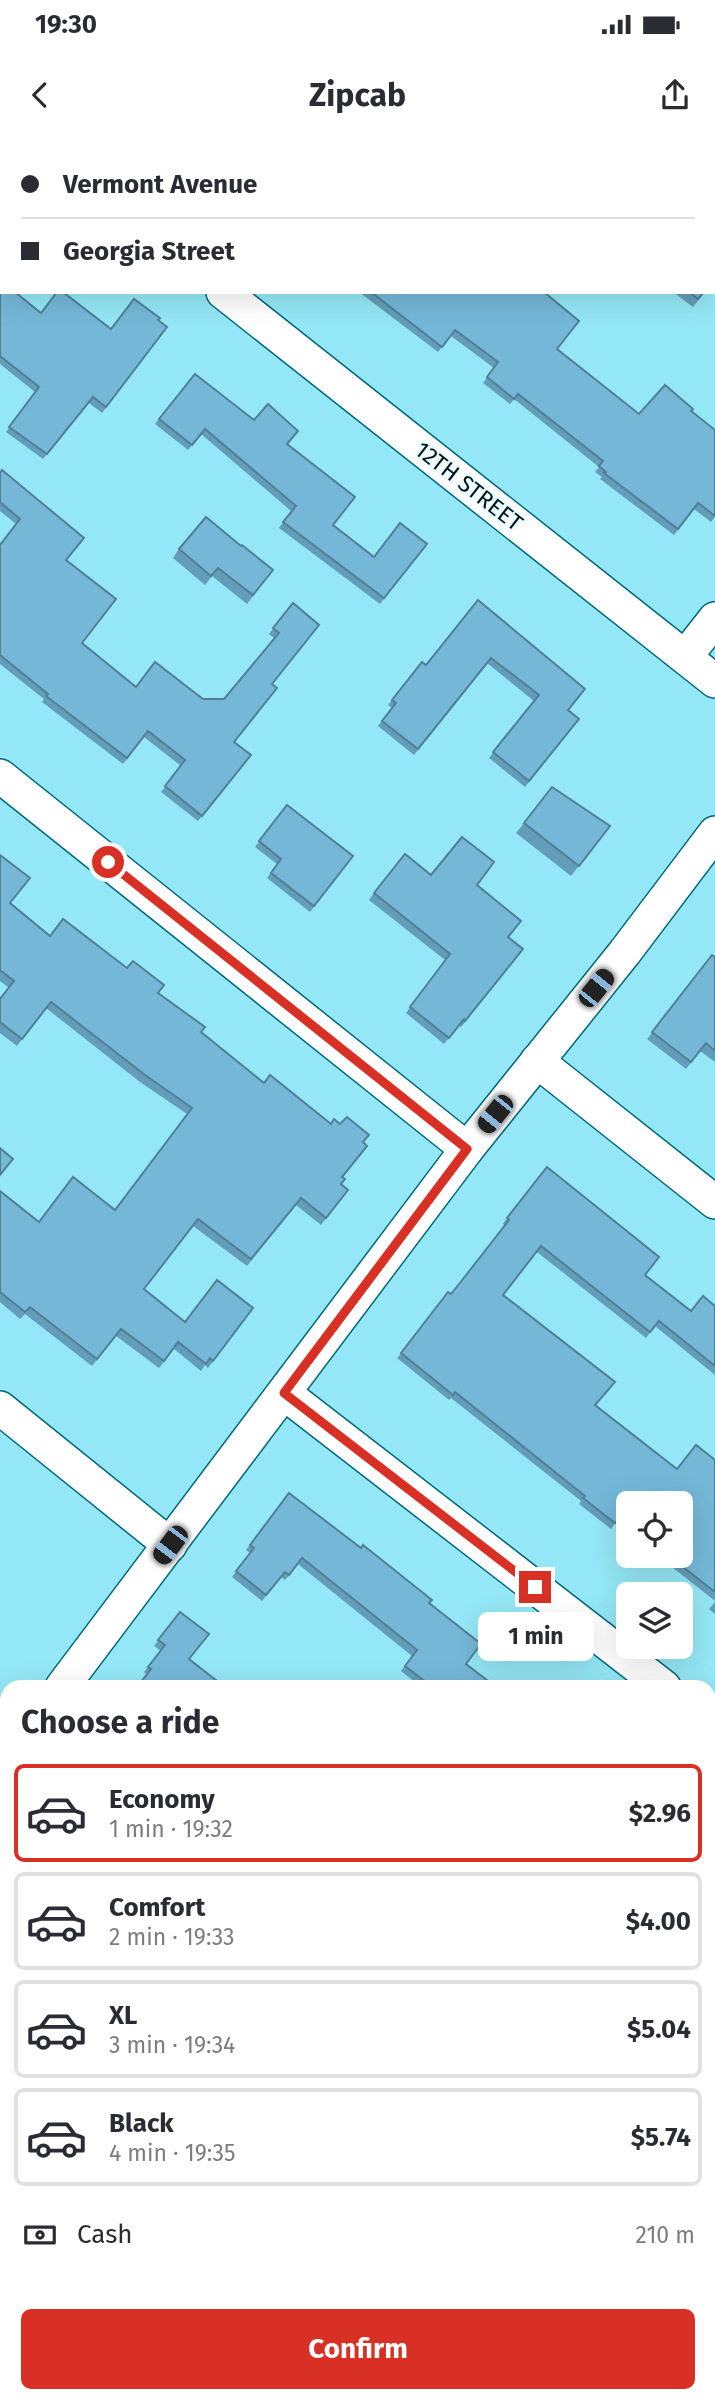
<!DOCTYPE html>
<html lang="en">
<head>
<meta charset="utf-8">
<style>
  :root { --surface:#fff; --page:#f7f7f7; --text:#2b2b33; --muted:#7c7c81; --line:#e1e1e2; --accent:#d93025 }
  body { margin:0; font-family:"Fira Sans",sans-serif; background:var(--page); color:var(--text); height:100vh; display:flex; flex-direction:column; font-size:26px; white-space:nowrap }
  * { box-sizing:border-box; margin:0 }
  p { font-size:23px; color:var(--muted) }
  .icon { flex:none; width:38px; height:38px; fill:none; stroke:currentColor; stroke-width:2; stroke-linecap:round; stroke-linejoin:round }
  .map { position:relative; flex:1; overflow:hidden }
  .details { position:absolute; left:0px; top:1540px; width:716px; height:723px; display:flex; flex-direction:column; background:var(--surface); border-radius:21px 21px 0 0; box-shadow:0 7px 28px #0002 }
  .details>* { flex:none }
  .hud { position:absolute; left:0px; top:0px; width:716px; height:154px; box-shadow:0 7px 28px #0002; display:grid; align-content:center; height:154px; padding:0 21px; background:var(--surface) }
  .fabs { position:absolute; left:616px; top:1351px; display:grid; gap:14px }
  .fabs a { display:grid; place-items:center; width:77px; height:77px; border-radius:10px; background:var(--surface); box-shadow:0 7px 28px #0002; font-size:35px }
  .end { position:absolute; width:32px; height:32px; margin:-16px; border:9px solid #d93025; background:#fff; box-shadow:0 0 0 4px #fff }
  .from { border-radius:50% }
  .bubble { position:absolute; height:49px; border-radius:10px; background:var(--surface); box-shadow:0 7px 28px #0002; font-size:23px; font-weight:700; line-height:49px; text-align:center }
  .car { position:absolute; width:21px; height:42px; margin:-21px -10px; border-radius:9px; box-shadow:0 0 5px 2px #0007; background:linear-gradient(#222 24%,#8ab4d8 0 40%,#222 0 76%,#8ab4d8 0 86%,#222 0) }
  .hud b { display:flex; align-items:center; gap:24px; height:66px; font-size:26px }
  .hud b+b { border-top:2px solid var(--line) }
  .hud i { width:18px; height:18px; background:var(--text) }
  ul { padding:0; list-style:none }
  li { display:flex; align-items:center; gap:21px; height:98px; margin:0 14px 10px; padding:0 7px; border:4px solid var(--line); border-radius:10px }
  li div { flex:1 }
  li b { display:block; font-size:26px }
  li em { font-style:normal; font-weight:700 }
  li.current { border-color:var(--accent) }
  li>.icon { width:63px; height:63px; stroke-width:1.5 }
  h2 { padding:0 21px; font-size:32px; line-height:84px }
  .pay { display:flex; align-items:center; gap:18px; height:77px; padding:0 21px; font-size:26px }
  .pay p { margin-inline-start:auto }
  .button { display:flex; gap:14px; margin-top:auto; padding:14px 21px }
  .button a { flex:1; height:80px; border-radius:10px; background:var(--accent); color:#fff; font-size:28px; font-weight:700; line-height:80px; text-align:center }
  .status { display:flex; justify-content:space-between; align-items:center; height:49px; padding:0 35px; background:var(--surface); direction:ltr }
  .status svg { height:19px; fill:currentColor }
  header { display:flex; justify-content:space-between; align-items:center; height:91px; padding:0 21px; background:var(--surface); font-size:32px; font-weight:700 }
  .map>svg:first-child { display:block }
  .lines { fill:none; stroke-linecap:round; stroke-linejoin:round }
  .minor-casing { stroke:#006876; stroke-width:36 }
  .minor { stroke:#fff; stroke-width:33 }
  .wall { fill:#649db9 }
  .building { fill:#74b7d7; stroke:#518096; stroke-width:2 }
  .route { stroke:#d93025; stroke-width:9 }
  .labels { text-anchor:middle; stroke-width:5; stroke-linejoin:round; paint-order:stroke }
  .street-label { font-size:23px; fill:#00161b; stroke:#ecfbfe }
</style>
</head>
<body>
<div class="status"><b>19:30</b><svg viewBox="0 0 49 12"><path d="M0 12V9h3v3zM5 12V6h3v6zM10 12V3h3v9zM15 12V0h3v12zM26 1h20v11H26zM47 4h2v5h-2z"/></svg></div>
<header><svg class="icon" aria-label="back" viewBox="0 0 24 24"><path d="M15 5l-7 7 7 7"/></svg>Zipcab<svg class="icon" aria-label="share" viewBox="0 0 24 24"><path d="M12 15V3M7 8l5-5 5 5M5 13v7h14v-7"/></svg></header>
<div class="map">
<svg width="715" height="2262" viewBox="0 0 715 2262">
  <rect width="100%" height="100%" fill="#94e7f6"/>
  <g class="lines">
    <defs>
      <g id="minor">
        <path d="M 31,0 L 33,2"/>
        <path d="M 223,152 L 715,541"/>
        <path d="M 685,517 L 715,479"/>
        <path d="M 0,636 L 467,1009"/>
        <path d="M 537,921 L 715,1062"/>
        <path d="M 284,1253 L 664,1547"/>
        <path d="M 0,1268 L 170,1405"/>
        <path d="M 62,1547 L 467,1009 L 625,812 L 715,693"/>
        <path d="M 709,1581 L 715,1586"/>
        <path d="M 0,1628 L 7,1619"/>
        <path d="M 709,2163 L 715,2168"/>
      </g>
    </defs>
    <!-- minor casing -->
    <use href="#minor" class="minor-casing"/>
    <!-- minor -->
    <use href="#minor" class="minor"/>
  </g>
  <!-- wall -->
  <g class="wall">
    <path d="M 172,0 L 309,0 L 307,2 L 175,2 Z"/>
    <path d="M 353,0 L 413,0 L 415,2 L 355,2 Z"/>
    <path d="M 558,0 L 668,0 L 670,2 L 560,2 Z"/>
    <path d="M 0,141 L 41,173 L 111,189 L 158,180 L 167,187 L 102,273 L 89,263 L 43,319 L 6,292 L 35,252 L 0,224 Z"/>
    <path d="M 359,152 L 544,152 L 557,210 L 639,274 L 691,271 L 715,290 L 715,377 L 711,382 L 694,369 L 674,395 L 600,339 L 602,337 L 595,332 L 599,327 L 514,259 L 510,264 L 483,243 L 494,228 L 451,196 L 438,212 Z"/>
    <path d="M 673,152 L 705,152 L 693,167 Z"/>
    <path d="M 159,279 L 254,280 L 298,291 L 288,304 L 333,385 L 374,417 L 427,404 L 380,464 L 279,388 L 291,371 L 201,294 L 188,310 L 155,284 Z"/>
    <path d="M 0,333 L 67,420 L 82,504 L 136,547 L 203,559 L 224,559 L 274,498 L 269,494 L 293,463 L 272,544 L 235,602 L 251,615 L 198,681 L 161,652 L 181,626 L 144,597 L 123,624 L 42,562 L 44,559 L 0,524 L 0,405 L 16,384 L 0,371 Z"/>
    <path d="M 241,406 L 273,430 L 247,464 L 212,436 L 205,445 L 173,418 L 179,409 Z"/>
    <path d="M 478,460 L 569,570 L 579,579 L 525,647 L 489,618 L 534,561 L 487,523 L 414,615 L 378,586 L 392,568 L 388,565 L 422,522 L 426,525 Z"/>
    <path d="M 287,665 L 353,716 L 310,772 L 267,738 L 277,724 L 255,707 Z"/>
    <path d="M 524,683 L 602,696 L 571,736 L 516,693 Z"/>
    <path d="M 0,715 L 25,745 L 10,763 L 50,796 L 158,853 L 201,892 L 264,943 L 367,1006 L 343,1037 L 341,1044 L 348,1050 L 321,1085 L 296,1065 L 247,1126 L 193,1086 L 144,1149 L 185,1182 L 253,1168 L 208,1228 L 205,1225 L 201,1231 L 174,1209 L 159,1228 L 116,1196 L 92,1226 L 25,1174 L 20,1179 L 0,1162 L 0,1051 L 39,1082 L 115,1070 L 187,974 L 140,942 L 46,868 L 17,906 L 0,893 L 0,859 L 9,848 L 0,841 Z"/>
    <path d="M 431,735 L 477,745 L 518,816 L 461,887 L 459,886 L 444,904 L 406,873 L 445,820 L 369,760 L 374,753 Z"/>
    <path d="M 715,817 L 715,922 L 700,911 L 686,929 L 647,899 Z"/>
    <path d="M 507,1078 L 645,1135 L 691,1171 L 715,1166 L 715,1235 L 655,1186 L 646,1198 L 537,1112 L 503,1155 L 615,1242 L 595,1266 L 677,1329 L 715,1320 L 715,1461 L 658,1416 L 681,1416 L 628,1363 L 628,1392 L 616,1382 L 611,1389 L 579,1364 L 581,1361 L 451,1258 L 449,1260 L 397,1218 L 451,1154 L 505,1086 L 503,1084 Z"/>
    <path d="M 289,1353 L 429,1463 L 466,1524 L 496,1547 L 421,1547 L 401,1531 L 412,1516 L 298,1424 L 285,1440 L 281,1437 L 262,1461 L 232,1437 L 250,1413 L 246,1410 Z"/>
    <path d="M 715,1462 L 715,1474 L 709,1469 Z"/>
    <path d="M 180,1472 L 209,1494 L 147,1535 L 144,1532 L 161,1511 L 154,1506 Z"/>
    <path d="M 709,1678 L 715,1683 L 715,1746 L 711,1751 L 709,1749 Z"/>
    <path d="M 709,1932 L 715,1937 L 715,2055 L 709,2051 Z"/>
    <path d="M 546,2256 L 663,2256 L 671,2262 L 554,2262 Z"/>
  </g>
  <!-- building -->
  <g class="building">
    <path d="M 184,0 L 308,0 L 307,2 L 186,2 Z"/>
    <path d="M 364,0 L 413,0 L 415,2 L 366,2 Z"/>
    <path d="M 574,0 L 668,0 L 670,2 L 576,2 Z"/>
    <path d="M 695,0 L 715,0 L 715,138 L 714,139 L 714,2 L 693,2 Z"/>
    <path d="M 0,68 L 2,70 L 2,113 L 0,116 Z"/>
    <path d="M 0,141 L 2,142 L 2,152 L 15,152 L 41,173 L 57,152 L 63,152 L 111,189 L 134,159 L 160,178 L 158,180 L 167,187 L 106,267 L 93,257 L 47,314 L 9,287 L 39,247 L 0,216 Z"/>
    <path d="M 371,152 L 544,152 L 579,181 L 557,209 L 639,274 L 665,245 L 693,269 L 691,271 L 715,290 L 715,376 L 698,363 L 678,389 L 604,333 L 606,332 L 599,326 L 603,321 L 518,254 L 514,259 L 487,237 L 498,222 L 455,190 L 442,207 Z"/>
    <path d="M 689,152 L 704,152 L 698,159 Z"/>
    <path d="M 195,234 L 254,280 L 268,264 L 298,291 L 287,304 L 355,357 L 333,385 L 374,417 L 400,383 L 427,404 L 384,458 L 283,382 L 296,366 L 205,289 L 192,305 L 159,279 Z"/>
    <path d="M 2,330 L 84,398 L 66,420 L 116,459 L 82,503 L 136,547 L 155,522 L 203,559 L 224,559 L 279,493 L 273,488 L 293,463 L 319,485 L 272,544 L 277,548 L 234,602 L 251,615 L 202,676 L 165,646 L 185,620 L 148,591 L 127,618 L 46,556 L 48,554 L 0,515 L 0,405 L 20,379 L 0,362 L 0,333 Z"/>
    <path d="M 206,377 L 241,406 L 242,405 L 273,430 L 253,455 L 218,428 L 211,436 L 179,409 Z"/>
    <path d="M 478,460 L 585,549 L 568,570 L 579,579 L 529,641 L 493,612 L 539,555 L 491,518 L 418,609 L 382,581 L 396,563 L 392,560 L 422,522 L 426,525 Z"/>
    <path d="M 552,647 L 610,686 L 579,726 L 524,683 Z"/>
    <path d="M 287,665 L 353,716 L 314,766 L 271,733 L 281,719 L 259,701 Z"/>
    <path d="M 462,697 L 494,722 L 477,745 L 521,781 L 508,797 L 523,809 L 465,881 L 464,879 L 449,898 L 410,867 L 450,814 L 374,753 L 405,714 L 431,735 Z"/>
    <path d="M 0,715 L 30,738 L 10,763 L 50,796 L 63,779 L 127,828 L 133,821 L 164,845 L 158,853 L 205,887 L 201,892 L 264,943 L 270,935 L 331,984 L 334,979 L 340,984 L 347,977 L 369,995 L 363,1002 L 367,1006 L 342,1037 L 345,1039 L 341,1044 L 348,1050 L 326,1078 L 301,1058 L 251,1119 L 198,1079 L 144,1149 L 185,1182 L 217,1140 L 253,1168 L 213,1221 L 210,1218 L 206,1224 L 178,1202 L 164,1221 L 121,1189 L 97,1219 L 30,1167 L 25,1172 L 0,1152 L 0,1051 L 39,1082 L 73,1037 L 115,1070 L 192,968 L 145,935 L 51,862 L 22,899 L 0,882 L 0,859 L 14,841 L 0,830 Z"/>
    <path d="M 712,815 L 715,817 L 715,911 L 706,903 L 691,922 L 652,892 Z"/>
    <path d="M 0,1008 L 13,1019 L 0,1035 Z"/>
    <path d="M 547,1027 L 659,1117 L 645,1135 L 691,1171 L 703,1156 L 715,1166 L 715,1226 L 659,1181 L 650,1192 L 541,1106 L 503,1155 L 615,1242 L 595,1265 L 677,1329 L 696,1305 L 715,1320 L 715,1452 L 669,1416 L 681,1416 L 681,1363 L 628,1363 L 628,1383 L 620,1377 L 615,1383 L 583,1358 L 585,1356 L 455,1252 L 453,1255 L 401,1213 L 448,1152 L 451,1154 L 463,1139 L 509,1080 L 507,1078 Z"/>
    <path d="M 289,1353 L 361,1408 L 363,1405 L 432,1460 L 429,1463 L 481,1504 L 466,1524 L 496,1547 L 432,1547 L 405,1526 L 417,1510 L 302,1418 L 289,1435 L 285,1432 L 266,1455 L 236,1431 L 254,1408 L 250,1405 Z"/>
    <path d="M 180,1472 L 209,1494 L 189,1519 L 217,1541 L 212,1547 L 137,1547 L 151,1529 L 148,1527 L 165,1505 L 158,1500 Z"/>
    <path d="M 526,1542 L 532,1547 L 522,1547 Z"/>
    <path d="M 709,1678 L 715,1683 L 715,1745 L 709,1740 Z"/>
    <path d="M 0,1736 L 7,1741 L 7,1814 L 0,1824 Z"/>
    <path d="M 709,1917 L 715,1921 L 709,1929 Z"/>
    <path d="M 709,1932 L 715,1937 L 715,2047 L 709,2042 Z"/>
    <path d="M 91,2256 L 147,2256 L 155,2262 L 86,2262 Z"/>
    <path d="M 557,2256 L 663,2256 L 671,2262 L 565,2262 Z"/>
  </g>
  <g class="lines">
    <!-- route -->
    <path class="route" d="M 108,722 L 467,1009 L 284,1253 L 535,1447"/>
  </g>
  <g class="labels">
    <!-- street labels -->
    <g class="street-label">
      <text transform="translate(469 346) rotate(38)" y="8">12TH STREET</text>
    </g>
  </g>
</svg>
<div class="fabs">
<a><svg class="icon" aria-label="locate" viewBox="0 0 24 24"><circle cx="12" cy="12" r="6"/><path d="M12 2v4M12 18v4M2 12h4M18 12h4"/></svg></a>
<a><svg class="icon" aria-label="layers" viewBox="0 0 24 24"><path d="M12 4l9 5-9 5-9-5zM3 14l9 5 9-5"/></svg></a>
</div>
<i class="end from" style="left:108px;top:722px"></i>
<i class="end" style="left:535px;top:1447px"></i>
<div class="bubble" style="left:478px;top:1472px;width:116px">1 min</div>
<i class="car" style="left:596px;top:848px;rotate:39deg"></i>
<i class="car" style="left:495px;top:974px;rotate:219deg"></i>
<i class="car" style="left:170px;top:1405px;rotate:217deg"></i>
<div class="hud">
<b><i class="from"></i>Vermont Avenue</b>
<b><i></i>Georgia Street</b>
</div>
<section class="details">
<h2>Choose a ride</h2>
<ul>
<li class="current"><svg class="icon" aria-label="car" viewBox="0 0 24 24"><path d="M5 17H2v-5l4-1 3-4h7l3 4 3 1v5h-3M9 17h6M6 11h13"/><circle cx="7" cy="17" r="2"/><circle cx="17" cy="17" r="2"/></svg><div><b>Economy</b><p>1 min · 19:32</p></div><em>$2.96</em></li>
<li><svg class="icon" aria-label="car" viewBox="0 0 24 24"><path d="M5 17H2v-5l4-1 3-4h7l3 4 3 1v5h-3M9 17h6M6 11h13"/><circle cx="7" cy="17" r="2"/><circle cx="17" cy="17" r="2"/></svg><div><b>Comfort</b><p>2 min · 19:33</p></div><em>$4.00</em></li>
<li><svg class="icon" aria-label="car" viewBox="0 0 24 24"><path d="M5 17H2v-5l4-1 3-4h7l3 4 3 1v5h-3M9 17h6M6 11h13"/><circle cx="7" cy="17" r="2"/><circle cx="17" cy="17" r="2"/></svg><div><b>XL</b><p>3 min · 19:34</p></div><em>$5.04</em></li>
<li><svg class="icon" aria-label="car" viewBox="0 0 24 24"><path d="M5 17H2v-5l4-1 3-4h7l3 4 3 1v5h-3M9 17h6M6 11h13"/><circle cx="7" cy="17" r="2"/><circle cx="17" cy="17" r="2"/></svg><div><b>Black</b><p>4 min · 19:35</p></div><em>$5.74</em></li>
</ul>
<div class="pay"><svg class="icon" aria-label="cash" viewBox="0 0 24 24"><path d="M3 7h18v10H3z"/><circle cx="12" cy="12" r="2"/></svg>Cash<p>210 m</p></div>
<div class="button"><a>Confirm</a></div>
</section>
</div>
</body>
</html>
